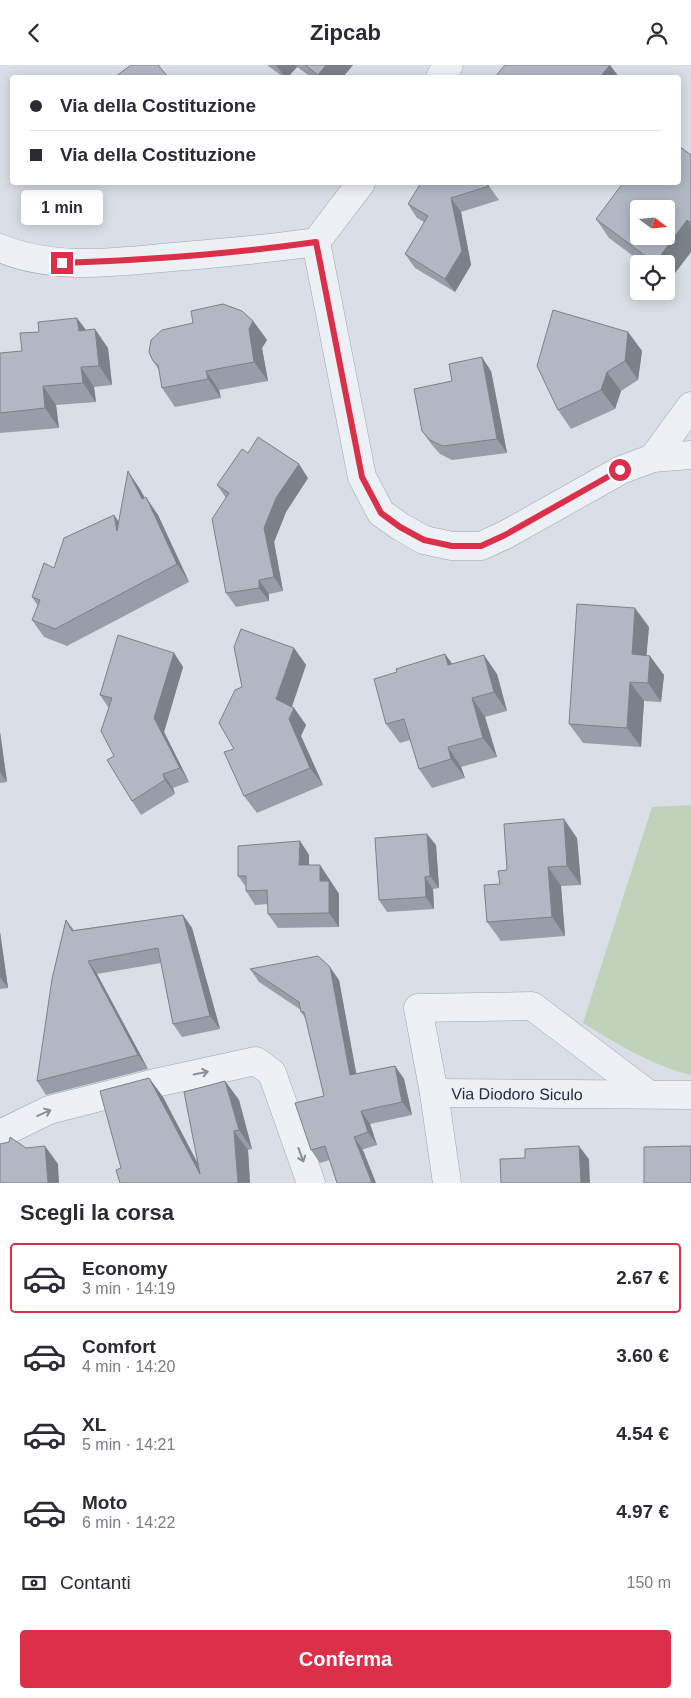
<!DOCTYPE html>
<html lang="it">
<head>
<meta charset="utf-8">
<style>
  :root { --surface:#fff; --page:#f7f7f7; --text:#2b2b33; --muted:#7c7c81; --line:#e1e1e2; --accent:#dc2f4a }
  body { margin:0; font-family:Helvetica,sans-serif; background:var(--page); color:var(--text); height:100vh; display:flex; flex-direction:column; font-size:19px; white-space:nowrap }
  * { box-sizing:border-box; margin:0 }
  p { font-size:16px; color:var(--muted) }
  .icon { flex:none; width:28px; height:28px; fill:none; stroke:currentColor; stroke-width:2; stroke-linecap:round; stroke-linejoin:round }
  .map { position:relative; height:1118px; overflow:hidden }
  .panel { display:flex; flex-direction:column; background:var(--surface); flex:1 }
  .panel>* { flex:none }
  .banner { position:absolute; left:10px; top:10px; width:671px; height:110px; border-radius:5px; box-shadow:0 2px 12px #0003; display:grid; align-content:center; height:110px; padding:0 20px; background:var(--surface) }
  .needle { width:32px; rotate:106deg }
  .tools { position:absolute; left:630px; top:135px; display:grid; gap:10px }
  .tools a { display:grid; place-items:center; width:45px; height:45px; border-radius:5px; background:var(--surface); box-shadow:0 2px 12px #0003; font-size:25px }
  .end { position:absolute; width:22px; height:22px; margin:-11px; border:6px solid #dc2f4a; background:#fff; box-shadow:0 0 0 2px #fff }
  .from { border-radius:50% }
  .bubble { position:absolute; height:35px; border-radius:5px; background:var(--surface); box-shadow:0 2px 12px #0003; font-size:16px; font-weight:700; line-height:35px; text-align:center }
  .banner b { display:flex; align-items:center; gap:18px; height:48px; font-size:19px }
  .banner b+b { border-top:1px solid var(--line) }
  .banner i { width:12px; height:12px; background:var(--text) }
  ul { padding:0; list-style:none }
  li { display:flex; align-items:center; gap:15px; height:70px; margin:0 10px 8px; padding:0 10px; border:2px solid transparent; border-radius:5px }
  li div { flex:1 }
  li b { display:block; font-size:19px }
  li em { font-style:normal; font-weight:700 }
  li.selected { border-color:var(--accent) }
  li>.icon { width:45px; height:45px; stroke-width:1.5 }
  h2 { padding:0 20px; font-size:22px; line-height:60px }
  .pay { display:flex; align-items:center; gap:12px; height:55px; padding:0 20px; font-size:19px }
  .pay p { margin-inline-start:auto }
  .primary-button { display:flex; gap:10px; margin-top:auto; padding:10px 20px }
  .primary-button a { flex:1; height:58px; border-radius:5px; background:var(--accent); color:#fff; font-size:20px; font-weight:700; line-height:58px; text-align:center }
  header { display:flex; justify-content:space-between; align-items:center; height:65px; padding:0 20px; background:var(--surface); font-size:22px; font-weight:700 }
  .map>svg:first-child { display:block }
  .green { fill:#c0d2ba }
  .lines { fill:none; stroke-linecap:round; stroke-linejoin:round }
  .minor-casing { stroke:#9fa6b1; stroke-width:29 }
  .minor { stroke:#edf0f5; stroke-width:28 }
  .wall { fill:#989ea9 }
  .shaded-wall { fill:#7c8189 }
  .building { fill:#b1b8c4; stroke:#7c8189; fill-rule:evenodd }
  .oneway { stroke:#888e9a }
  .route { stroke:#dc2f4a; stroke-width:6 }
  .labels { text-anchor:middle; stroke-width:4.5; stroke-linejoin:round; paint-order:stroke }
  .street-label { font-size:16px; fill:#232d3e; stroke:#e9eef5 }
</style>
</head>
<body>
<header><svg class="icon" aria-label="back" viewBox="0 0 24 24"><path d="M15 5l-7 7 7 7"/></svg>Zipcab<svg class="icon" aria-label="person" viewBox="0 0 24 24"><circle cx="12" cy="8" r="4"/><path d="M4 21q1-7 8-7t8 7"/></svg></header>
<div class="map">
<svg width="691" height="1118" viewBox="0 0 691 1118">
  <rect width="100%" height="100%" fill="#dadfe7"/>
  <!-- green -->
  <path class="green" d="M 691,740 L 691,1010 C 651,1000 617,979 583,958 L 652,742 Z"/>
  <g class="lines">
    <defs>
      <g id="minor">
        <path d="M 440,12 L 449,0"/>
        <path d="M 316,177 L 361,118"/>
        <path d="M 0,183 C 54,206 116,197 173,192 C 221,188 268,184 316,177 L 362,412 L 381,448 L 401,462 L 424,475 L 452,481 L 481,481 L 505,470 L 621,405 L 653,393 L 691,390"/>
        <path d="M 653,393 L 691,341"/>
        <path d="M 434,1028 L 418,943 L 532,941 L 648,1029"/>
        <path d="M 0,1069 L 49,1045 L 155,1018 L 256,996 L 272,1008 L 311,1118"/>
        <path id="s1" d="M 447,1118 L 434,1028 L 691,1030"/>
      </g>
    </defs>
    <!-- minor casing -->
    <use href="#minor" class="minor-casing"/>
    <!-- minor -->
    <use href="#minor" class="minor"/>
  </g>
  <!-- wall -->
  <g class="wall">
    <path d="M 267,0 L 353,0 L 343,12 L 311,12 L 297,2 L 288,12 L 283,12 Z"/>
    <path d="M 691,90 L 691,187 L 668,217 L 666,216 L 666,199 L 644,199 L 609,173 L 596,154 L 679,118 Z"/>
    <path d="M 489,121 L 499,135 L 461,147 L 471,200 L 455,227 L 415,203 L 405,189 L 424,157 L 417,153 L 408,139 Z"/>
    <path d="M 77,253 L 86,265 L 108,283 L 112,320 L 94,322 L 96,337 L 56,340 L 59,363 L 0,368 L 0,288 L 22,286 L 39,267 Z"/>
    <path d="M 253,256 L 267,275 L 262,283 L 268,316 L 219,325 L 221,333 L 175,342 L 162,323 L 159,305 L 153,296 Z"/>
    <path d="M 628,267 L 642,286 L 638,315 L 621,326 L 615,344 L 571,364 L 558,345 Z"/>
    <path d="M 491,306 L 507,388 L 452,395 L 440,389 L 432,380 L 422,366 L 452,316 Z"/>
    <path d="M 248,388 L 308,413 L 286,447 L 274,477 L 283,526 L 269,529 L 269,536 L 236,542 L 226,528 L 226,433 L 217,420 Z"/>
    <path d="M 140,424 L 145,433 L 158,450 L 189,517 L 67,581 L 44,572 L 32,555 L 38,541 L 32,532 L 54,503 L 119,456 Z"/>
    <path d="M 649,562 L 646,590 L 664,610 L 661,637 L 644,636 L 641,682 L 583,678 L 569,659 Z"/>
    <path d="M 294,583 L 306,600 L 292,642 L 294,643 L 306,660 L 301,671 L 323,720 L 257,748 L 244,731 L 234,684 Z"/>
    <path d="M 174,588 L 183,602 L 164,667 L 189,717 L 173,723 L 175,729 L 141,750 L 132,736 L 114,691 L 108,642 L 100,630 Z"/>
    <path d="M 445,589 L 452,599 L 497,609 L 507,646 L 485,652 L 497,692 L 461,702 L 465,713 L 432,723 L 419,704 L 410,675 L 400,678 L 386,659 L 397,607 Z"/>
    <path d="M 0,667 L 7,717 L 0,718 Z"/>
    <path d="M 577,773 L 581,820 L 561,821 L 565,871 L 501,876 L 487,857 L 500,819 L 507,805 Z"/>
    <path d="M 300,776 L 309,790 L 309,800 L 320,800 L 339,829 L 339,862 L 278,863 L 268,849 L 268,839 L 255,840 L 246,826 L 246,822 L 238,811 Z"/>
    <path d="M 436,780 L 439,823 L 433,824 L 434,844 L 387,847 L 379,835 Z"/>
    <path d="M 183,850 L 192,863 L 220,964 L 182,972 L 173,959 L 161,898 L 97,909 L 148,1004 L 46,1030 L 37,1016 L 66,855 L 74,865 Z"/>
    <path d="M 0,867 L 8,923 L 0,924 Z"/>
    <path d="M 250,904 L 339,915 L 356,1009 L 395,1001 L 404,1014 L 412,1050 L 370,1059 L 377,1080 L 320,1098 L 311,1085 L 324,1031 L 306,954 L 301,947 L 301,945 L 259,917 Z"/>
    <path d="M 149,1013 L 163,1032 L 198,1099 L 225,1016 L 239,1035 L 252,1084 L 248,1085 L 250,1118 L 120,1118 L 121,1103 Z"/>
  </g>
  <!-- shaded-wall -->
  <g class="shaded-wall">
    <path d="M 276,0 L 296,0 L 297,2 L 288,12 L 285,12 Z"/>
    <path d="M 326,0 L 353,0 L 343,12 L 320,12 L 318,10 Z"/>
    <path d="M 610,0 L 619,12 L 600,12 Z"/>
    <path d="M 451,133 L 461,147 L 471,200 L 455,227 L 445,214 Z"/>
    <path d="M 687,155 L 691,161 L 691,187 L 668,217 L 666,214 L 666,199 L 655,198 Z"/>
    <path d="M 77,253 L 91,272 L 79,266 Z"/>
    <path d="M 253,256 L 267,275 L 262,283 L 268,316 L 254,297 L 249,264 Z"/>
    <path d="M 95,264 L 108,283 L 112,320 L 99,301 Z"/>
    <path d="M 628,267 L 642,286 L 638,315 L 625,296 Z"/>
    <path d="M 482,292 L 491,306 L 507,388 L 497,374 Z"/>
    <path d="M 81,302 L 94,322 L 96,337 L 83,318 Z"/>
    <path d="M 206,306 L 219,325 L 221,333 L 208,314 Z"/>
    <path d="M 607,307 L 621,326 L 615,344 L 601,325 Z"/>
    <path d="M 43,321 L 56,340 L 59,363 L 45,343 Z"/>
    <path d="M 299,399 L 308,413 L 286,447 L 274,477 L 283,526 L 274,512 L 264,463 L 276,433 Z"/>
    <path d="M 128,406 L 140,424 L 154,451 L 142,434 Z"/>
    <path d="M 146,432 L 158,450 L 189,517 L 177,499 Z"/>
    <path d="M 114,450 L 126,467 L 117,466 Z"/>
    <path d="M 259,515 L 269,529 L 269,536 L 259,523 Z"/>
    <path d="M 635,543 L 649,562 L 645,608 L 632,589 Z"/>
    <path d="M 294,583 L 306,600 L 288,652 L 276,634 Z"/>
    <path d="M 174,588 L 183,602 L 164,667 L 189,717 L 180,703 L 154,653 Z"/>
    <path d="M 445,589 L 459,608 L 448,600 Z"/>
    <path d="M 484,590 L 497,609 L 507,646 L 494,627 Z"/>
    <path d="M 650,591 L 664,610 L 661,637 L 648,618 Z"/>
    <path d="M 630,617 L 644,636 L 641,682 L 627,663 Z"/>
    <path d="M 472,633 L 485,652 L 497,692 L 483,673 Z"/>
    <path d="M 294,643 L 306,660 L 301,671 L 323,720 L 310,703 L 289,654 Z"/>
    <path d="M 0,667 L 7,717 L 0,707 Z"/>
    <path d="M 448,682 L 461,702 L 465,713 L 451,694 Z"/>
    <path d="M 163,709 L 173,723 L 175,729 L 165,715 Z"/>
    <path d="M 564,754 L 577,773 L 581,820 L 567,801 Z"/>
    <path d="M 427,769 L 436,780 L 439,823 L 430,811 Z"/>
    <path d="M 300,776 L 309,790 L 309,813 L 299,800 Z"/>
    <path d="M 320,800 L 339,829 L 339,862 L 329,848 L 320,816 Z"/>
    <path d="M 548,802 L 561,821 L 565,871 L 552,852 Z"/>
    <path d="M 425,812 L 433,824 L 434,844 L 426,832 Z"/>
    <path d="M 183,850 L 192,863 L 220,964 L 210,951 Z"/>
    <path d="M 0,867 L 8,923 L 0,912 Z"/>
    <path d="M 88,896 L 97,909 L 148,1004 L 138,990 Z"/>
    <path d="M 330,902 L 339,915 L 359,1023 L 350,1010 Z"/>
    <path d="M 395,1001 L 404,1014 L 412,1050 L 402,1037 Z"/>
    <path d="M 149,1013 L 163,1032 L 208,1118 L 200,1109 Z"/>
    <path d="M 225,1016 L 239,1035 L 252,1084 L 239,1065 Z"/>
    <path d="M 361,1046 L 370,1059 L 377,1080 L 368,1067 Z"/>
    <path d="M 234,1066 L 248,1085 L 250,1118 L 238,1118 Z"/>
    <path d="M 354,1072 L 363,1085 L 376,1118 L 372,1118 Z"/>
    <path d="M 45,1081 L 58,1099 L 59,1118 L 48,1118 Z"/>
    <path d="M 579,1081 L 589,1094 L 590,1118 L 581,1118 Z"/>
  </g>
  <!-- building -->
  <g class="building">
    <path d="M 131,0 L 158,0 L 168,12 L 115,12 Z"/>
    <path d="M 305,0 L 326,0 L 318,10 Z"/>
    <path d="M 505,0 L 610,0 L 600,12 L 495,12 Z"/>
    <path d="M 679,81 L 691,90 L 691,158 L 687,155 L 655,198 L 596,154 L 623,118 L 679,118 ZM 639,144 L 666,144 L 666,171 L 639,171 Z"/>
    <path d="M 421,118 L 483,118 L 489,121 L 451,133 L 462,186 L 445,214 L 405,189 L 428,151 L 408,139 Z"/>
    <path d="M 223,239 L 242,246 L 253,256 L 249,264 L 254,297 L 206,306 L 208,314 L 162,323 L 158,300 L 153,296 L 149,287 L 151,275 L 162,265 L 193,258 L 191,246 Z"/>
    <path d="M 553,245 L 628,267 L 625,296 L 607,307 L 601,325 L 558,345 L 537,301 Z"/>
    <path d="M 77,253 L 79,266 L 95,264 L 99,301 L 81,302 L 83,318 L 43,321 L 45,343 L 0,348 L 0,288 L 22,286 L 20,268 L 39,267 L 38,257 Z"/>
    <path d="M 482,292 L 497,374 L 443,381 L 430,375 L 422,366 L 414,324 L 452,316 L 449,299 Z"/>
    <path d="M 258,372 L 299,399 L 276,433 L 264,463 L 274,512 L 259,515 L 259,523 L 226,528 L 212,454 L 229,428 L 217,420 L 242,384 L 248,388 Z"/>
    <path d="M 128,406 L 142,434 L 146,432 L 177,499 L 55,564 L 32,555 L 40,535 L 32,532 L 44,498 L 54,503 L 64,473 L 114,450 L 117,466 Z"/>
    <path d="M 577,539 L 635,543 L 632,589 L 650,591 L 648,618 L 630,617 L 627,663 L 569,659 Z"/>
    <path d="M 241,564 L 294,583 L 276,634 L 294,643 L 289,654 L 310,703 L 244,731 L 224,687 L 234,684 L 219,658 L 235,625 L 242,622 L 234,582 Z"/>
    <path d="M 118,570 L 174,588 L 154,653 L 180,703 L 163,709 L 165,715 L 132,736 L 107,695 L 114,691 L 101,666 L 112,633 L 100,630 Z"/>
    <path d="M 445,589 L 448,600 L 484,590 L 494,627 L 472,633 L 483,673 L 448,682 L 451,694 L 419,704 L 404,654 L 386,659 L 374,614 L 397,607 L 396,604 Z"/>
    <path d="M 564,754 L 567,801 L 548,802 L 552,852 L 487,857 L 484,820 L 500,819 L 498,806 L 507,805 L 504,759 Z"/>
    <path d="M 427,769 L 430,811 L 425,812 L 426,832 L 379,835 L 375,773 Z"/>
    <path d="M 300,776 L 299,800 L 320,800 L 320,816 L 329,816 L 329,848 L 268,849 L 267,825 L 246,826 L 246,811 L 238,811 L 238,781 Z"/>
    <path d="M 183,850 L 210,951 L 173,959 L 158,883 L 88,896 L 138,990 L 37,1016 L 52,914 L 66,855 L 72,866 Z"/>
    <path d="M 318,891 L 330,902 L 350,1010 L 395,1001 L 402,1037 L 361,1046 L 368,1067 L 354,1072 L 372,1118 L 337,1118 L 325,1081 L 311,1085 L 295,1038 L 324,1031 L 304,947 L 301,947 L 299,937 L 250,904 Z"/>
    <path d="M 149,1013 L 200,1109 L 184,1027 L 225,1016 L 239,1065 L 234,1066 L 238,1118 L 120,1118 L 116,1105 L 121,1103 L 100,1026 Z"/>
    <path d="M 10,1072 L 26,1083 L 45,1081 L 48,1118 L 0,1118 L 0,1079 L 9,1077 Z"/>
    <path d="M 579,1081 L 581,1118 L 501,1118 L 500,1094 L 525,1093 L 525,1084 Z"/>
    <path d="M 691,1081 L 691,1118 L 644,1118 L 644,1082 Z"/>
  </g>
  <!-- one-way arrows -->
  <defs><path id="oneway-shaft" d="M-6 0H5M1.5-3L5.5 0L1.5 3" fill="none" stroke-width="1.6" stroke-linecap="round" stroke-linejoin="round" transform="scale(1.25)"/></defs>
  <g class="oneway">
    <use href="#oneway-shaft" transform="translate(201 1008) rotate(-12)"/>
    <use href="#oneway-shaft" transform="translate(44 1048) rotate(-24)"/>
    <use href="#oneway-shaft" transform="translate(301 1090) rotate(70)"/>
  </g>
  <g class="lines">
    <!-- route -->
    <path class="route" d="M 62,198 C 147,195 232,189 316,177 L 362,412 L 381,448 L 400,462 L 424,475 L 452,481 L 481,481 L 505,470 L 620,405"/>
  </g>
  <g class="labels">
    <!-- street labels -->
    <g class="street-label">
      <text dy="6" stroke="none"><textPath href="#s1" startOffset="174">Via Diodoro Siculo</textPath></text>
    </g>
  </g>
</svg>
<div class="tools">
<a><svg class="needle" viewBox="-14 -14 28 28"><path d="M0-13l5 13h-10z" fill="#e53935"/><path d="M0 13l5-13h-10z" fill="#7c7c81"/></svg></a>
<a><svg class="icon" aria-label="locate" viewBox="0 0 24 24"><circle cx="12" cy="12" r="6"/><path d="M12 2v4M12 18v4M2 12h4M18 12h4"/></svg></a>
</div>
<i class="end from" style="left:620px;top:405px"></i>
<i class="end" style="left:62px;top:198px"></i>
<div class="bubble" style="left:21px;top:125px;width:82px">1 min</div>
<div class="banner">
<b><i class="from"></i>Via della Costituzione</b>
<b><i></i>Via della Costituzione</b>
</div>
</div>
<section class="panel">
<h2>Scegli la corsa</h2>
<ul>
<li class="selected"><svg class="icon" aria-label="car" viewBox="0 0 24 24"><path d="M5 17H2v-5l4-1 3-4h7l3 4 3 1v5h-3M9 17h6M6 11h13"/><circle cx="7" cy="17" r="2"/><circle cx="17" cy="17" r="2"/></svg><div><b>Economy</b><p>3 min · 14:19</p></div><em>2.67 €</em></li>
<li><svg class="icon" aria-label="car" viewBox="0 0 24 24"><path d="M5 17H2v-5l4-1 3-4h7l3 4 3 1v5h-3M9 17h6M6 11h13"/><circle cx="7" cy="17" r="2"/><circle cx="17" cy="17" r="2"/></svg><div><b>Comfort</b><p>4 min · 14:20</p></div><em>3.60 €</em></li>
<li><svg class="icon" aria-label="car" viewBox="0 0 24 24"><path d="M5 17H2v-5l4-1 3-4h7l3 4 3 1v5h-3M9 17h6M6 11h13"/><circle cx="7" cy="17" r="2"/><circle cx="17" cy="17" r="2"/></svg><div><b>XL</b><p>5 min · 14:21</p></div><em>4.54 €</em></li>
<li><svg class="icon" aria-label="car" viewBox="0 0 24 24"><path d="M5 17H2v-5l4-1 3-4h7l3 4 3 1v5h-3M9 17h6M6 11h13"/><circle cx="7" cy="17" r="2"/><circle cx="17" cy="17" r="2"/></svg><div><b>Moto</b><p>6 min · 14:22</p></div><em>4.97 €</em></li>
</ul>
<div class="pay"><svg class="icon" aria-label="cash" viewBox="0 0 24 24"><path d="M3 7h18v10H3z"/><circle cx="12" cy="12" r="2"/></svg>Contanti<p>150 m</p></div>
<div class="primary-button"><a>Conferma</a></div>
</section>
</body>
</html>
